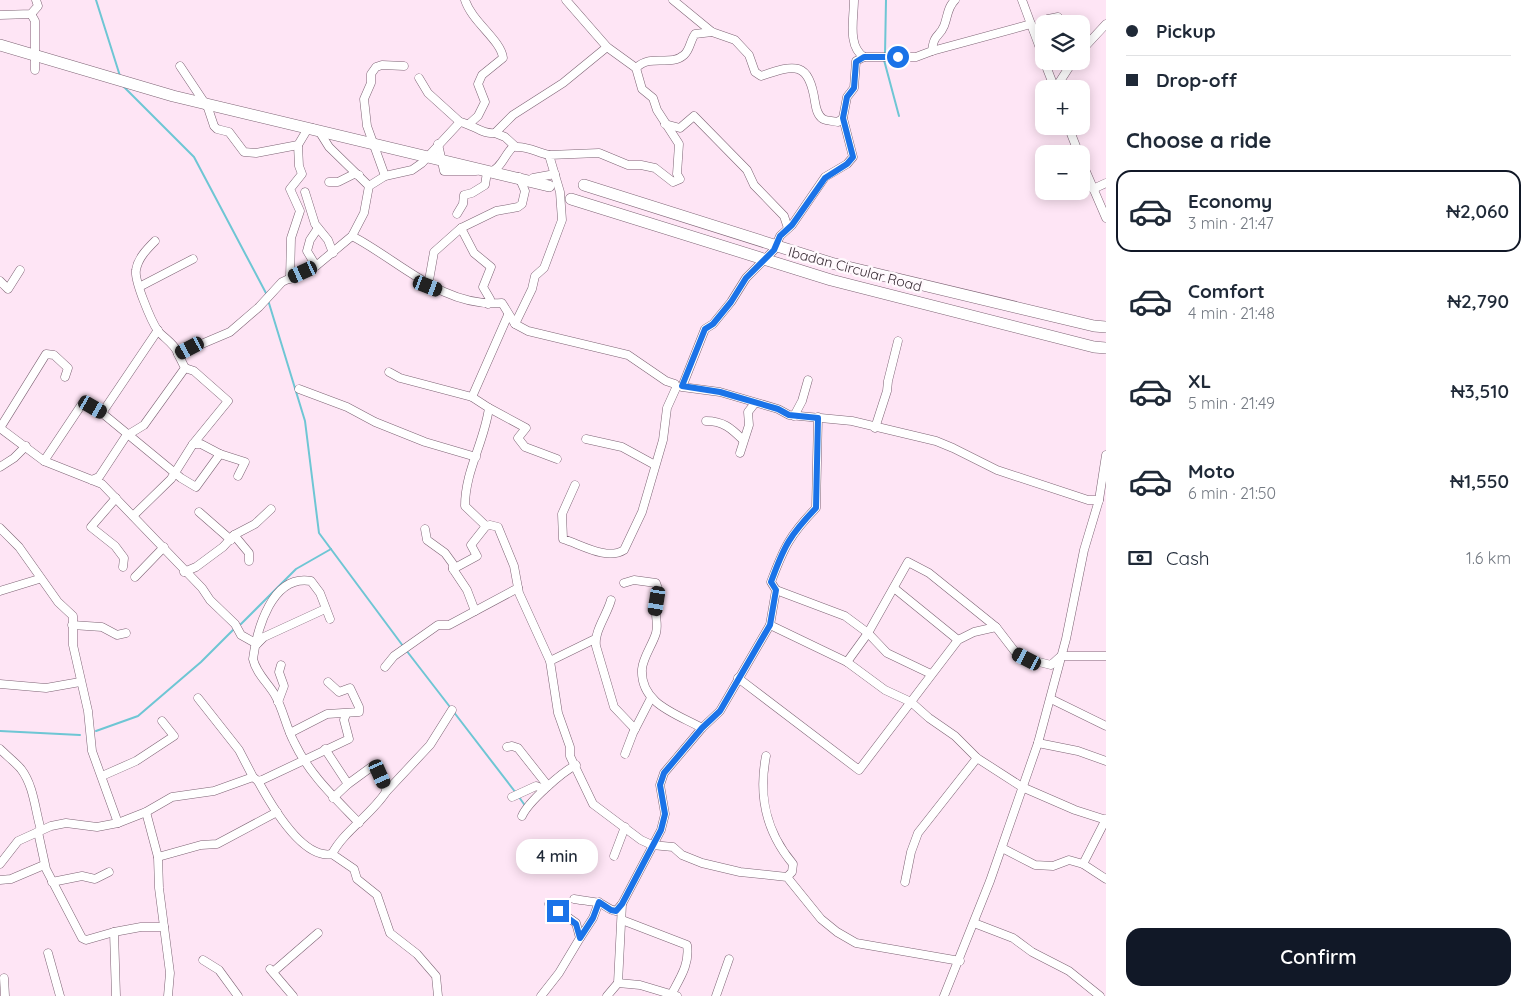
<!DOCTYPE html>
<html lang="en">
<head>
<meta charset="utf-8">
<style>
  :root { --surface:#fff; --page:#f6f6f7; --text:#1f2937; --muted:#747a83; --line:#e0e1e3; --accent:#111827 }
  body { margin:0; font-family:Quicksand,sans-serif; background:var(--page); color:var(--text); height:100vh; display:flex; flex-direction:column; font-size:19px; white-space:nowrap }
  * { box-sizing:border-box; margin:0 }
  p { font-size:16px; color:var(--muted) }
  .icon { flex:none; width:28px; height:28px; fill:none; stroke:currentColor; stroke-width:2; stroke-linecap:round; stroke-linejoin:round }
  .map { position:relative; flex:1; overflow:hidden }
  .sheet { display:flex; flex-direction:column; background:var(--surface); width:425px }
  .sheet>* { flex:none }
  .guide { display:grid; align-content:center; height:110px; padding:0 20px; background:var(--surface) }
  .buttons { position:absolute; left:1035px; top:15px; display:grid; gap:10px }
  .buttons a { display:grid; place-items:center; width:55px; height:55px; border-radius:10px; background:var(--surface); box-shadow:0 2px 12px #0003; font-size:25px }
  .end { position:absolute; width:22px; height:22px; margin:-11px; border:6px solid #1a73e8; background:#fff; box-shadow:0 0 0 2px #fff }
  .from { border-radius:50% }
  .bubble { position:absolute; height:35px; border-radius:15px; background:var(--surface); box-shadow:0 2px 12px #0003; font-size:16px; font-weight:600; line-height:35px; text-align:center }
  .car { position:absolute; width:15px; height:30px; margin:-15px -8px; border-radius:6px; box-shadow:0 0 4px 1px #0007; background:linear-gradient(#222 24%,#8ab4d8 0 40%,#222 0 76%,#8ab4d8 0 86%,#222 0) }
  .guide b { display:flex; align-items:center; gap:18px; height:48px; font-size:19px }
  .guide b+b { border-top:1px solid var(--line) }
  .guide i { width:12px; height:12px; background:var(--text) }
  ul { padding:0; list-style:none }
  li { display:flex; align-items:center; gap:15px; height:82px; margin:0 10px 8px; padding:0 10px; border:2px solid transparent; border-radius:15px }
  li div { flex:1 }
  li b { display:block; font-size:19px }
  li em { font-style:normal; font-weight:600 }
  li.current { border-color:var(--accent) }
  li>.icon { width:45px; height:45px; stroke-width:1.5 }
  h2 { padding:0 20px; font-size:22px; line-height:60px }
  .pay { display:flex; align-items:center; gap:12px; height:55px; padding:0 20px; font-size:19px }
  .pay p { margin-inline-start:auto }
  .action { display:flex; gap:10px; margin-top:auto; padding:10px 20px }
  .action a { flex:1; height:58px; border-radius:15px; background:var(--accent); color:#fff; font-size:20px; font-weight:600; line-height:58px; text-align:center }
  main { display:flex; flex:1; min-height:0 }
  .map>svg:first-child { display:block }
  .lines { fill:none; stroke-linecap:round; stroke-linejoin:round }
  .stream { stroke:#6ec6d4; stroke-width:2 }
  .minor-casing { stroke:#7d6374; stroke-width:9 }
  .highway-casing { stroke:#7d6374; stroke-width:12 }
  .minor { stroke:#fff; stroke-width:8 }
  .highway { stroke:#fff; stroke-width:11 }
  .route { stroke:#1a73e8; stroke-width:6 }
  .labels { text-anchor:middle; stroke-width:5; stroke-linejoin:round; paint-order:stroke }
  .street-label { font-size:14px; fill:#362a32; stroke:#fff9fd }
</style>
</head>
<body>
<main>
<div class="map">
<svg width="1106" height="996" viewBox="0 0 1106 996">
  <rect width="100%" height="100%" fill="#fee5f5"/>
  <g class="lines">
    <!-- stream -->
    <g class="stream">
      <path d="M 96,0 L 120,76"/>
      <path d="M 885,55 L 886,0"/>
      <path d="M 884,60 L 899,116"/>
      <path d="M 124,87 L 194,157 L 267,295"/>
      <path d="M 268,300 L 305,421 L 319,533 L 403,646"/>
      <path d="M 241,624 L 296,569 L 331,549"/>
      <path d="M 406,650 L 450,707"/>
      <path d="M 453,711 L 516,793"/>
      <path d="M 0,731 L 80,735"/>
      <path d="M 96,731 L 138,716 L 201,662 L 233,630"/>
      <path d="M 519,797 L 526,807"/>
    </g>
    <defs>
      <g id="minor">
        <path d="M 465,0 C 472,22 501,40 503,58 L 482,75 L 478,84 L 485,102 L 478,116 L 469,124"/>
        <path d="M 673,0 L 712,32 L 735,40 L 749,55 L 755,72 L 761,76 C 795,64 809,61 815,102 C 816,108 817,115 823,119 C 827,121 834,121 838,122 L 843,118 L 853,157 L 847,164 L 825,177 L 792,225 L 780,236 L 774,250 L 746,278 L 731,302 L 713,324 L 705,329 L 682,387 L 720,392 L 778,409 L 789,415 L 852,421 L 936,441 L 953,448 L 997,470 L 1088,500 L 1099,500"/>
        <path d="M 854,0 C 854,18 847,46 864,57"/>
        <path d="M 1022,0 L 1044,59"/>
        <path d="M 31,14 L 35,21 L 35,70"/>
        <path d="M 0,15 L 31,14 L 38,6 L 36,0"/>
        <path d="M 1034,31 L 1048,19 L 1058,17"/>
        <path d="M 932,51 L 1031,24"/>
        <path d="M 1081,51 L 1106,24"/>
        <path d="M 1044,61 L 1055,89"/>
        <path d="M 180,66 L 208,108 L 214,126 L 217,129 L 229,132 L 244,152 L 256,153 L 298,145 L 307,130 L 312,128 L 319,131 L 329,147 L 369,186"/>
        <path d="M 636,68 C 652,53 670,67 684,55 C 690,50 690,41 695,34 L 712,32"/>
        <path d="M 419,78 L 428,93 L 460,122"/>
        <path d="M 1055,89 L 1073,61"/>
        <path d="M 843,118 L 847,97 L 854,88 L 856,61 L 864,57 L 916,57 L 932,51 C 934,33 939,38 944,26 C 948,16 947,8 955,0"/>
        <path d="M 665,124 L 680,128 L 694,116 L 747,170 L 754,185 L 784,216 L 788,228"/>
        <path d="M 1068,126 L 1079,154"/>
        <path d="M 438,144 L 444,171 L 476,171"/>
        <path d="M 549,155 C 538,153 528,146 516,147 L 505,137 L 495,133 L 513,115 L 563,83 L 607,47"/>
        <path d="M 1081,160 L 1106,218"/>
        <path d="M 490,172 C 502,168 505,153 514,146"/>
        <path d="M 385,176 L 367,126 L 364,99 L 371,83 L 371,74 L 376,67 L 382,65 L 404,66"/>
        <path d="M 533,178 L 555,174"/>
        <path d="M 329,182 L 338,182 L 354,174 L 359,175"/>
        <path d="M 1093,189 L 1106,183"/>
        <path d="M 305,192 L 315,224 L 328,240 L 333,253"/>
        <path d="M 457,214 L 463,204 L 464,195 L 472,193 L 485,185 L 487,172"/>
        <path d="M 461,228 L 496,211 L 518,207 L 522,204 L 525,191 L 519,177"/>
        <path d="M 352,236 C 400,261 443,308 502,303 L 515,324 L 528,331 L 628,355 L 666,381 L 675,384 L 676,388 L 667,408 L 663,440 L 642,512 L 624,550 C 607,561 580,544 563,539 L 562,514 L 575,485"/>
        <path d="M 155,241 C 147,249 138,258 136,270 C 134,280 151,321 158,331 C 164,338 176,345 178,354 L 230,332 L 259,307 L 282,282 L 316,266 L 352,236 L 364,213 L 369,186 L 385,176 L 412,170 L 422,163 L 460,122 C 472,124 483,135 495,133"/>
        <path d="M 316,266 L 307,251 L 310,240 L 318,228"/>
        <path d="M 290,279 L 291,238 L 300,211 L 290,189 L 302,174 L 299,166 L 298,145"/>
        <path d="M 0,281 L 8,289 L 20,270"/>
        <path d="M 141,286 L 193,259"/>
        <path d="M 428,286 L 434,252 L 461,228 L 474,253 L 491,267 L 483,287 L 490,299 L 488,304"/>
        <path d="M 515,324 L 532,289 L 535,276 L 544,268 L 562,220 L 560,192 L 549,155 L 599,153 L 628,165 L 641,165 L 655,168 L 673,182 L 680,179 L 677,174 L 679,144 L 657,110 L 653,98 L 642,89 L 636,68 L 607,47 L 566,0"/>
        <path d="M 389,372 L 400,378 L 472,397"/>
        <path d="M 299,389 L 347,407 L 375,422 L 425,442 L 476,457"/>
        <path d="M 489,408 L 526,428 L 518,438 L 525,447 L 557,459"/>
        <path d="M 102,413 L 158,330"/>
        <path d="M 794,416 L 802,401 L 808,380"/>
        <path d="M 706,421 C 723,421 731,428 743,440"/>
        <path d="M 0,428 L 44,461 L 102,484 L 202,588 L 210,600 L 235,624 L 241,635 L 257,644"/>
        <path d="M 0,428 L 46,354 L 54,355 L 68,368 L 65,377"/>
        <path d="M 875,428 L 887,391 L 888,381 L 898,341"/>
        <path d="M 586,439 L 622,447 L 655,465"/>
        <path d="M 740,453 L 749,425 L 748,412 L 755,403"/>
        <path d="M 220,454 L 245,462 L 238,476"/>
        <path d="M 44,461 L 82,404 L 85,402 L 102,413 L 181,478 L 196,487 L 220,454 L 201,444 L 193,444"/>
        <path d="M 0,467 L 14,458 L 26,446"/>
        <path d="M 92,480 L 99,477 L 126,436 L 144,425 L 185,368 L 178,354"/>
        <path d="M 116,498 L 91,527 L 115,546 L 124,558 L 123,567"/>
        <path d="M 199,512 L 231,540"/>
        <path d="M 133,516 L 171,479 L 193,444 L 228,401 L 194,371 L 185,368"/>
        <path d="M 486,526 L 465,506 C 465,471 484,443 489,408 L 472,397 L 508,315"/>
        <path d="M 0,528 L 19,547 L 58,602 L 73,616 L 73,645 L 88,711 L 92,751 L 118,823"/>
        <path d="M 425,529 L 427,540 L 445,553 L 453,564 L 453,569 L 467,590 L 475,611"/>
        <path d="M 234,535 L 249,553 L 249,561"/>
        <path d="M 453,569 L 477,556 L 471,545 L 486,526 L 490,525 L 498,527 L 514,566 L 519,593 L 550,661 L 558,713 L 570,747 L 570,756 L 593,804 L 641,840 L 652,845 L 673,847 L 682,855 L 702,863 L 740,872 L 787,877 L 821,919 L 837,932 L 856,943 L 960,961"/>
        <path d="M 184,572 L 196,567 L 223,547 L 234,535 L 255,524 L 271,509"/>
        <path d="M 135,577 L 164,547"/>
        <path d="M 894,588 L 958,640"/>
        <path d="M 776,590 L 845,616 L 868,633 L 887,653 L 931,674"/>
        <path d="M 0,591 L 39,579"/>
        <path d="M 611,600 C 607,615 594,631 596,646 L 614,707 L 635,729"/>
        <path d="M 330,619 L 320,593 L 311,581 C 272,574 257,629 253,659 C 256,673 268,683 275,695 C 283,709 286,727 294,742 C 309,774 335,798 359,823"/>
        <path d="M 72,625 L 102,627 L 117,635 L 126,633"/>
        <path d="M 770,625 L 847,662 L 885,690 L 911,702 L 929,718 L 955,736 L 977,758 L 1022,787 L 1075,810 L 1106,820"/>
        <path d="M 257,644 L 264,637 L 325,609"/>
        <path d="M 550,661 L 595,639"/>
        <path d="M 847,662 L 868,633 L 908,562 L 929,573 L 996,627"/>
        <path d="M 385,667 L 394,656 L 438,625 L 449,625 L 518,588"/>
        <path d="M 738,678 L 859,770 L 958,640 L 974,632 L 996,627 L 1016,653 L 1027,659 L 1051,665 L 1061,656 L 1106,656"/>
        <path d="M 0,684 L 46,688 L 80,682"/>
        <path d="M 198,698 L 239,750 L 253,777"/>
        <path d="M 1051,699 L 1106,726"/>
        <path d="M 278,702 L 284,686 L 279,672 L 281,665"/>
        <path d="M 702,728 L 720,711 L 770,625 L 776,590 L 771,582 C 784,547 790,535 816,508 L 818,417"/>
        <path d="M 290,733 L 327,714 L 359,712 L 359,707 L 350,688 L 339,692 L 328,682"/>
        <path d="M 1038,743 L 1078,751 L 1106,761"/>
        <path d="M 507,747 L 512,746 L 518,748 L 548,786"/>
        <path d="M 0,749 C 7,756 15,762 21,769 C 34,786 35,810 41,830"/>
        <path d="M 325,749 L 348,784 L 374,765 L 385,785 L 386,792 C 371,815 344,831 332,854"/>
        <path d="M 625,754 L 633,733 L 651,698"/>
        <path d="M 766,756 C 758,797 766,832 793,864 L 792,872 L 787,877"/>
        <path d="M 102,776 L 136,761 L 174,736 L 162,721"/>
        <path d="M 258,781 C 270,803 302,860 332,854 L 354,869 L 357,879 L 377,895 L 390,933 L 417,954 L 436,976 L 438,996"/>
        <path d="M 386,792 L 430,745 L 452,710"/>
        <path d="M 512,797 L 536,786 L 544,789"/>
        <path d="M 333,798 L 348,784"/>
        <path d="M 146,812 L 158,857 L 159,888 L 170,973 L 168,996"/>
        <path d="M 522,816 C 528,802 562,772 576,765"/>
        <path d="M 1106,819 L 1083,864 L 1106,879"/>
        <path d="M 38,832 L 46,869 L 82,938 L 86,940 L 114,932"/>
        <path d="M 1002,848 L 1035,865 L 1053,866 L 1069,860 L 1083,864"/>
        <path d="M 614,856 L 625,827"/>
        <path d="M 158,857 L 201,845 L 217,844 L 277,812"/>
        <path d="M 0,864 L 18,841 L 51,826 L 66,823 L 97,827 L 118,823 L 146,812 L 172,797 L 214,791 L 253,777 L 258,781 L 262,780 L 349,739 L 344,720 L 346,714"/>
        <path d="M 0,880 L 11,879 L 44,865"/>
        <path d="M 52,882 L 82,876 L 95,879 L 109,872"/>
        <path d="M 905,882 L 911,852 L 918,833 L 977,758"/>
        <path d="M 574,899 C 580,900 597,902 600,903 C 606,906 609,910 616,911 L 622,904 L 661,830 L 665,814 L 660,785 L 664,773 L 702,728 C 677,714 640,704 642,669 C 643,657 653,644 656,633 C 658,626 656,620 656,613 C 656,602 661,593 656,583 L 634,580 L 624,583"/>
        <path d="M 622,920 L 687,945 C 690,964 680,978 671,995"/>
        <path d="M 974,923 L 1013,938 L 1032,952 L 1069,971 L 1100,996"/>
        <path d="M 580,938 L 593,918 L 599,902"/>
        <path d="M 48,953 L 60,996"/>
        <path d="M 203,960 L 219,970 L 238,996"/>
        <path d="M 270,969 L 293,996"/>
        <path d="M 273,972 L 318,933"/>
        <path d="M 4,978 L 5,996"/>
        <path d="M 618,983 L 640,985 L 677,996"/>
        <path d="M 116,996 L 114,932 L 141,927 L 164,927"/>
        <path d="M 541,996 L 559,973 L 580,938 L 576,923 L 549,904"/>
        <path d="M 607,996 L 618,983 L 622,904"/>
        <path d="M 716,996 L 729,959"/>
        <path d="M 944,996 L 990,881 L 1038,743 L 1066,639 L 1084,550 L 1099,500 L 1106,455"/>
      </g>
      <g id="highway">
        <path d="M 0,45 L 173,96 L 549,186"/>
        <path d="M 584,185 L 831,263 L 1094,326 L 1106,327"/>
        <path d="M 571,199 L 831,280 L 1094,347 L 1106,348"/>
      </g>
    </defs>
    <!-- minor casing -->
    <use href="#minor" class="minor-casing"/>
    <!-- highway casing -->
    <use href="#highway" class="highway-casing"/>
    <!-- minor -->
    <use href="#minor" class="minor"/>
    <!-- highway -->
    <use href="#highway" class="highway"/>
  </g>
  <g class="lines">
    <!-- route -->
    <path class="route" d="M 558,911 L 576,924 L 580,938 L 593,918 L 599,902 L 611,910 L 616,911 L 622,904 L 661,830 L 665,814 L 660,785 L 664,773 L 702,728 L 720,711 L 770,625 L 776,590 L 771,582 C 784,546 790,535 816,508 L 818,418 L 789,415 L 778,409 L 720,392 L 682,386 L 705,329 L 713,324 L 731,302 L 746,278 L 774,250 L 780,236 L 792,225 L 825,178 L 847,164 L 853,157 L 843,118 L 847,97 L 854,88 L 856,62 L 864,57 L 898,57"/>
  </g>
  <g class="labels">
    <!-- street labels -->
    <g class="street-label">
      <text transform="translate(855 269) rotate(15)" y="5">Ibadan Circular Road</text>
    </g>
  </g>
</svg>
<div class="buttons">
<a><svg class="icon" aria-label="layers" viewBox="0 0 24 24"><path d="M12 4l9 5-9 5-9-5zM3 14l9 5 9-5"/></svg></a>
<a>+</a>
<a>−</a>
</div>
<i class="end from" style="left:898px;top:57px"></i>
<i class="end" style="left:558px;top:911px"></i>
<div class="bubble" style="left:516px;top:839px;width:82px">4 min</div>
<i class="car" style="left:303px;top:272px;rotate:245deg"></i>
<i class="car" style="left:428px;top:286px;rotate:111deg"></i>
<i class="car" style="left:190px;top:348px;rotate:242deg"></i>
<i class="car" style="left:93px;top:407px;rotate:120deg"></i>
<i class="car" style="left:657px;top:601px;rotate:189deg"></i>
<i class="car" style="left:1027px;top:659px;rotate:297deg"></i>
<i class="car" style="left:380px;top:774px;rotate:156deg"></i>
</div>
<section class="sheet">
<div class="guide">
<b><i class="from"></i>Pickup</b>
<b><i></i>Drop-off</b>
</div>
<h2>Choose a ride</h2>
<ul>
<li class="current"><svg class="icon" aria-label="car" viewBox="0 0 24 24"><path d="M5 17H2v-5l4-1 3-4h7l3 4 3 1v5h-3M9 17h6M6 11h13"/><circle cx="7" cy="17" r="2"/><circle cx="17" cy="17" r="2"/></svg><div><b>Economy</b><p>3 min · 21:47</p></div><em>₦2,060</em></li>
<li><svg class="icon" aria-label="car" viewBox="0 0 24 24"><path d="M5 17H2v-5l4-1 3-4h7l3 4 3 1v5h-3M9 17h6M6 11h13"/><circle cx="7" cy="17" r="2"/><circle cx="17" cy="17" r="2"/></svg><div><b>Comfort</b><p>4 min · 21:48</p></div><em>₦2,790</em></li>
<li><svg class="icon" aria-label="car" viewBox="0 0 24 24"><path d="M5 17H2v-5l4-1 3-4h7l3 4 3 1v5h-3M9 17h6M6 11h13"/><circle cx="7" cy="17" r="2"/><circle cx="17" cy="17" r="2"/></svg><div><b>XL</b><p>5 min · 21:49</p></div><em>₦3,510</em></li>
<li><svg class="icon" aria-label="car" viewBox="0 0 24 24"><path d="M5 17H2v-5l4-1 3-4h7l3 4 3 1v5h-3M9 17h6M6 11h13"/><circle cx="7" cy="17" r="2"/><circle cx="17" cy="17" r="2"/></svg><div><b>Moto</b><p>6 min · 21:50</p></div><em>₦1,550</em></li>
</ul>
<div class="pay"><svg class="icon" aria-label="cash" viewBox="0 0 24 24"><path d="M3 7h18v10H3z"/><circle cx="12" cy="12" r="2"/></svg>Cash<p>1.6 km</p></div>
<div class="action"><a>Confirm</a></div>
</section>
</main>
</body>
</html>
